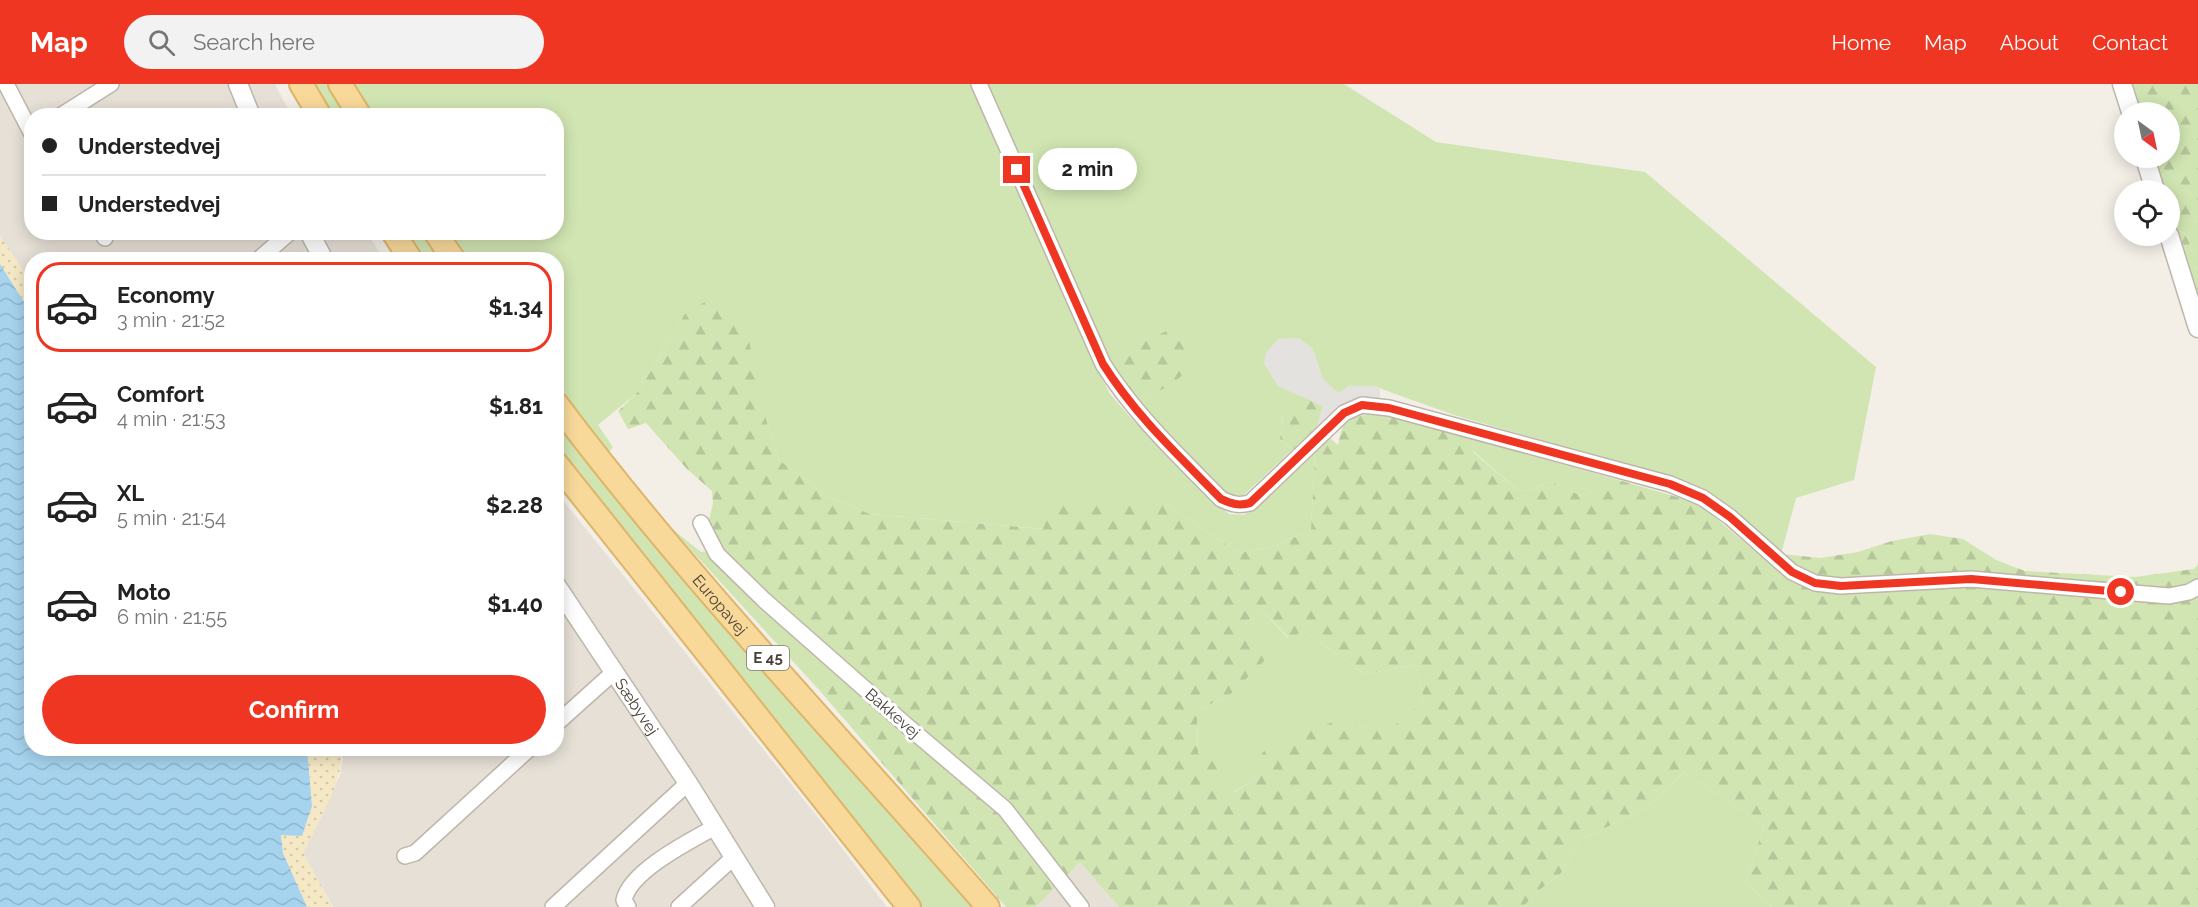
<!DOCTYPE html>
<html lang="en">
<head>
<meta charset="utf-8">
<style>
  :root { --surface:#fff; --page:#f2f2f2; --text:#222; --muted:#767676; --line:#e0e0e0; --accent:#ef3622 }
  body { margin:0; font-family:Raleway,sans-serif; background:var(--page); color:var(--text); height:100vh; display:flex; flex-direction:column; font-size:22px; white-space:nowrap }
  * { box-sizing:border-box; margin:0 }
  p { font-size:20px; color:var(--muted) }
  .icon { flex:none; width:33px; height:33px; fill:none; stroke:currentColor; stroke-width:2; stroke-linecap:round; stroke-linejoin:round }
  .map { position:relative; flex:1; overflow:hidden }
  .sheet { position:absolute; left:24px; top:168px; width:540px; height:504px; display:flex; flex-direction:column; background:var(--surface); border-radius:24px; box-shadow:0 3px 15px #0003 }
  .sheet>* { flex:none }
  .guide { position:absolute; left:24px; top:24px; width:540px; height:132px; border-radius:24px; box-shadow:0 3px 15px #0003; display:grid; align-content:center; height:132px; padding:0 18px; background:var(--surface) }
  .needle { width:39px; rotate:147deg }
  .fabs { position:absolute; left:2114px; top:18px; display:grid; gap:12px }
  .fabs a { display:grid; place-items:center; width:66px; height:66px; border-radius:50%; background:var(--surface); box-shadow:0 3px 15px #0003; font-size:30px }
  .end { position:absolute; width:27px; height:27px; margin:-14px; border:8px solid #ef3622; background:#fff; box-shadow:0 0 0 3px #fff }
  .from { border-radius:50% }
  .bubble { position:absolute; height:42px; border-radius:21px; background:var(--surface); box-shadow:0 3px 15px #0003; font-size:20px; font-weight:700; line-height:42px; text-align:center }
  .guide b { display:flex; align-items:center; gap:21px; height:57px; font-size:22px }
  .guide b+b { border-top:2px solid var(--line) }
  .guide i { width:15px; height:15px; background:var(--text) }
  ul { padding:10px 0 0; list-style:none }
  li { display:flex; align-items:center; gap:18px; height:90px; margin:0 12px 9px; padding:0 6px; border:3px solid transparent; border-radius:24px }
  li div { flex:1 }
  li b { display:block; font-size:22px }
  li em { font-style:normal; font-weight:700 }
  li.selected { border-color:var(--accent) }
  li>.icon { width:54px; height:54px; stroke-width:1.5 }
  .primary-button { display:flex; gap:12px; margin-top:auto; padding:12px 18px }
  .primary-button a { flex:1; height:69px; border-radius:36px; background:var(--accent); color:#fff; font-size:24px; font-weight:700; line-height:69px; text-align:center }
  header { display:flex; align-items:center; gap:36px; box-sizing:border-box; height:84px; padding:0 30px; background:var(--accent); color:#fff }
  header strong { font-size:28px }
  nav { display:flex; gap:33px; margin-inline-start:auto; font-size:21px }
  .search { width:420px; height:54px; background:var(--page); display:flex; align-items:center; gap:15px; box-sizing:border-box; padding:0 21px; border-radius:33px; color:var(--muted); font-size:22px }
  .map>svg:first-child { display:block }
  .residential { fill:#e6e0d6 }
  .green { fill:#d1e5b2 }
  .forest { fill:url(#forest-firs); fill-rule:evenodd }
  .sand { fill:url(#sand-dots) }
  .parking { fill:#e4e2df }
  .water { fill:url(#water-waves) }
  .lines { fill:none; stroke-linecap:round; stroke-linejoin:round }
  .minor-casing { stroke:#beb6aa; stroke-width:18 }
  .tertiary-casing { stroke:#beb6aa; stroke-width:21 }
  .primary-casing { stroke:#deb56a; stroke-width:26 }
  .minor { stroke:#fff; stroke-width:15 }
  .tertiary { stroke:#fff; stroke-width:18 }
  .primary { stroke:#f9d99a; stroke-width:22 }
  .route { stroke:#ef3622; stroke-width:8 }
  .labels { text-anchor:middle; stroke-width:6; stroke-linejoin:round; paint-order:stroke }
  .shield { fill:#fff; stroke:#7e7972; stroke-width:1.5 }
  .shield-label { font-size:15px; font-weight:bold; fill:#463f36 }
  .street-label { font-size:16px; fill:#463f36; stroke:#fff }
</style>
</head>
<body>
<header>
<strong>Map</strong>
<div class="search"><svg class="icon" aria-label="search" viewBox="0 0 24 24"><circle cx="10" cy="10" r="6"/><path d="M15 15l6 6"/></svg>Search here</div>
<nav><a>Home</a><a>Map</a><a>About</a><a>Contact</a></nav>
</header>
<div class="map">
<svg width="2198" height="823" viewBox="0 0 2198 823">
  <defs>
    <pattern id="forest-firs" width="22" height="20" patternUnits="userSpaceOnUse" patternTransform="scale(1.5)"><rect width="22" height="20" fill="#d1e5b2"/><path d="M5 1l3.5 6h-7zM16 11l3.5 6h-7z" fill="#b5c69a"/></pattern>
    <pattern id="sand-dots" width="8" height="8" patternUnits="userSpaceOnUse" patternTransform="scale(1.5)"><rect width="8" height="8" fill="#f5e9c5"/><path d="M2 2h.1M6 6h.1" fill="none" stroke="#d3c9aa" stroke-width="1.8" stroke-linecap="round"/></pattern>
    <pattern id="water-waves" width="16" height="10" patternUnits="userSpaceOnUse" patternTransform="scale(1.5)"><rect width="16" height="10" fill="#a6d3ed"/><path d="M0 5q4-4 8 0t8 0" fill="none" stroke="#90b6cc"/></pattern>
  </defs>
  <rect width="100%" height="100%" fill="#f3efe7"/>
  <!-- residential -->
  <g class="residential">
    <path d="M 0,0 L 275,0 L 291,31 L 32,32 L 32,148 L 367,149 L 384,175 L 32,176 L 31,198 L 0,152 Z"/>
    <path d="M 557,409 L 828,746 L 887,823 L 333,823 L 303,769 L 340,691 L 343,675 L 341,665 L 556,664 Z"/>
    <path d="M 1080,778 L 1119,823 L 1036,823 Z"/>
  </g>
  <!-- green -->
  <g class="green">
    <path d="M 309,0 L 330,0 L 349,31 L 328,31 Z"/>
    <path d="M 350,0 L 970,0 L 1095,281 L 1110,310 L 1130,333 L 1214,418 L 1229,430 L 1243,431 L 1256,425 L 1315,369 L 1311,446 L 1272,463 L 1239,469 L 1161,417 L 1044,445 L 870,430 L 827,412 L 779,376 L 766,335 L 686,228 L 637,309 L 598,341 L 613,363 L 609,368 L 557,303 L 556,176 L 464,175 L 445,149 L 556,148 L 556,32 L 370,31 Z"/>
    <path d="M 986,0 L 1344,0 L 1436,58 L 1645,88 L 1876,283 L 1854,396 L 1796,414 L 1781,470 L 1673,394 L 1454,331 L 1373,302 L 1349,302 L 1323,322 L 1302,312 L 1283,330 L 1280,356 L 1293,365 L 1244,411 L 1234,413 L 1224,407 L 1137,315 L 1166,304 L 1170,246 L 1110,276 Z"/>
    <path d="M 2171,133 L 2198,138 L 2198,186 L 2186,149 L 2176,147 Z"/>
    <path d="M 402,149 L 424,149 L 442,175 L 419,175 Z"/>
    <path d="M 557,334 L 979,823 L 919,823 L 557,365 Z"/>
    <path d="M 1474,355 L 1608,393 L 1584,413 L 1551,398 L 1520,408 L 1473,367 Z"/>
    <path d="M 671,444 L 701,468 L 722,466 L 854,591 L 820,607 Z"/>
    <path d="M 1261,525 L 1288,554 L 1304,547 L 1365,590 L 1415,581 L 1424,616 L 1390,647 L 1358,643 L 1269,686 L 1234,708 L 1212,698 L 1198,670 L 1197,627 L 1231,610 L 1268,572 L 1238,547 Z"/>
    <path d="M 1684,688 L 1764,741 L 1746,798 L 1772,823 L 1523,823 L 1537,808 L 1561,789 L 1580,756 L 1646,724 Z"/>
  </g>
  <!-- forest -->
  <g class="forest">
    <path d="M 2129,0 L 2198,0 L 2198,138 L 2171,133 L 2169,126 L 2169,106 L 2163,106 L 2152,74 L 2169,74 L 2169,28 L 2138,28 Z"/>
    <path d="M 2176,147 L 2186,149 L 2198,186 L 2198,224 Z"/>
    <path d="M 722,214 L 744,234 L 766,335 L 779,376 L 827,412 L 870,430 L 1043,445 L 1053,419 L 1161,417 L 1239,469 L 1272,463 L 1311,446 L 1315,369 L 1330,354 L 1338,361 C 1340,354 1341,340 1348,336 C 1374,320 1445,347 1474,355 L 1473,368 L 1520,408 L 1551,398 L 1584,413 L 1608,393 L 1698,419 L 1783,491 L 1781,470 L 1821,474 L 1858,468 L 1892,457 L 1930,450 L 1963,455 L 1996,476 L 2025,487 L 2135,493 L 2194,485 L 2198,480 L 2198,823 L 1772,823 L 1746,798 L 1764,741 L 1684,688 L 1646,724 L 1580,756 L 1561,789 L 1537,808 L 1523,823 L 1119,823 L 1080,778 L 1036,823 L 1006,823 L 820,607 L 853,591 L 722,466 L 708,440 L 713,419 L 712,407 L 687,385 L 646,339 L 628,345 L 618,327 L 637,309 L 686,228 L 709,216 ZM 1261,525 L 1289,554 L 1304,547 L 1365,590 L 1415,581 L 1424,616 L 1390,646 L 1358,643 L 1350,632 L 1276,658 L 1262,669 L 1268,686 L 1235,708 L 1213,698 L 1232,682 L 1223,671 L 1198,670 L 1197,627 L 1231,610 L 1269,572 L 1238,547 Z"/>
    <path d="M 1170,245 L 1185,254 L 1188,287 L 1166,304 L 1137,315 L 1126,303 L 1110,276 Z"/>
    <path d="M 1302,311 L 1323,322 L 1317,343 L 1293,365 L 1280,356 L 1283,330 Z"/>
  </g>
  <!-- sand -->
  <g class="sand">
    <path d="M 0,152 L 31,198 L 31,229 L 0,180 Z"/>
    <path d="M 307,665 L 341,665 C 346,692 316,743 303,769 L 333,823 L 307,823 L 283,769 L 281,751 L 302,752 L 312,722 Z"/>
  </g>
  <!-- parking -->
  <path class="parking" d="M 1299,254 L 1313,265 L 1323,295 L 1338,309 L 1349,302 L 1373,302 L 1380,305 L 1380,317 L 1341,326 L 1317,343 L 1323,322 L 1278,302 L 1264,280 L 1266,269 L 1278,255 Z"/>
  <!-- water -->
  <path class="water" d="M 0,180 L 31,229 L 32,664 L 307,665 L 312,722 L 302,752 L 281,751 L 283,769 L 307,823 L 0,823 Z"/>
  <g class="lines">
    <defs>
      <g id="minor">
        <path d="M 6,0 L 32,50"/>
        <path d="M 979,0 L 1103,280 C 1135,331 1179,372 1221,415 C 1232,420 1238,422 1250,419 L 1344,329 L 1362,321 L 1389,324 L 1670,400 L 1703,414 L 1730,433 L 1792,488 L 1815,499 L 1841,502 L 1971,495 L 2169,512 L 2189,508 L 2198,503"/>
        <path d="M 60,32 L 111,0"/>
        <path d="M 101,148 L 105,154"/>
        <path d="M 258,176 L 290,148"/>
        <path d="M 701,439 L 717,470 L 764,516 L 899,635 L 1005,725 L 1081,823"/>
        <path d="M 556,640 L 614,588"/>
        <path d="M 405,772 L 415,769 L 530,664"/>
        <path d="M 553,823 L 688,699"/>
        <path d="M 628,823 L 624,816 C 630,787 690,757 715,743"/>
        <path d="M 679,823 L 734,773"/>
      </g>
      <g id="tertiary">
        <path d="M 238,0 L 251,32"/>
        <path d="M 2122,0 L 2131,28"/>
        <path d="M 2145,74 L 2155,106"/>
        <path d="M 309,148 L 324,176"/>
        <path d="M 2169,151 L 2198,244"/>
        <path id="s1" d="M 556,501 L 688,699 L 765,823"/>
      </g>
      <g id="primary">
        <path d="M 301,0 L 320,32"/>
        <path d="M 340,0 L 360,32"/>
        <path d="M 393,148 L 411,176"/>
        <path d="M 435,148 L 454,176"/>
        <path id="s2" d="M 556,319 C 689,496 843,656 988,823"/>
        <path d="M 556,379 L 909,823"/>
      </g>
    </defs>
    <!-- minor casing -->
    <use href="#minor" class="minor-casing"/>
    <!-- tertiary casing -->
    <use href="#tertiary" class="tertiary-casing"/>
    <!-- primary casing -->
    <use href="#primary" class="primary-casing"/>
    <!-- minor -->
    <use href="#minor" class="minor"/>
    <!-- tertiary -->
    <use href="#tertiary" class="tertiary"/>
    <!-- primary -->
    <use href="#primary" class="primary"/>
  </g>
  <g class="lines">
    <!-- route -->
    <path class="route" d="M 1017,86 L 1103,280 C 1136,332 1178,371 1221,415 C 1232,420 1238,422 1250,419 L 1344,329 L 1362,321 L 1389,324 L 1670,400 L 1703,414 L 1730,433 L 1792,488 L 1815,499 L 1841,502 L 1971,495 L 2121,508"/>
  </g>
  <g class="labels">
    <!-- shield labels -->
    <rect class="shield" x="747" y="562" width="42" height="24" rx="4.5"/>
    <g class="shield-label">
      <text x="768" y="579">E 45</text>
    </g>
    <!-- street labels -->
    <g class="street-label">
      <text dy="6" stroke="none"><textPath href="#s2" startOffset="260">Europavej</textPath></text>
      <text dy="6" stroke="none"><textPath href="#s1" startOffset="146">Sæbyvej</textPath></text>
      <text transform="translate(893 629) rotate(41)" y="6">Bakkevej</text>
    </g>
  </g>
</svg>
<div class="fabs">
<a><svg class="needle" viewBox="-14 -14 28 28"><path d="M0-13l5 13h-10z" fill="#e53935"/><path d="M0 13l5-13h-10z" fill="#767676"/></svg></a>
<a><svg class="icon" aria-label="locate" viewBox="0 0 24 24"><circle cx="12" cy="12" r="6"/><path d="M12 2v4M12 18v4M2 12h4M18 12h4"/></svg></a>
</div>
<i class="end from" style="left:2121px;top:508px"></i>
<i class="end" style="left:1017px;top:86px"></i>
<div class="bubble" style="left:1038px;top:64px;width:99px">2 min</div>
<div class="guide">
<b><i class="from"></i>Understedvej</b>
<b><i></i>Understedvej</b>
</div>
<section class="sheet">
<ul>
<li class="selected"><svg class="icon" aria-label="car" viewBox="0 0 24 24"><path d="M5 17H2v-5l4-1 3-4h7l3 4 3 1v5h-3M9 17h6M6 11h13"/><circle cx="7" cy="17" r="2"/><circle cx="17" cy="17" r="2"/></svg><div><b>Economy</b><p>3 min · 21:52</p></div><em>$1.34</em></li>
<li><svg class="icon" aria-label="car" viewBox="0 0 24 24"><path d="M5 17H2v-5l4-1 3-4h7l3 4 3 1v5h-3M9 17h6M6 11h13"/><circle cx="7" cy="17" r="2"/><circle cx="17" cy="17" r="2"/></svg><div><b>Comfort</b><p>4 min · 21:53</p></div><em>$1.81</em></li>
<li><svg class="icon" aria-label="car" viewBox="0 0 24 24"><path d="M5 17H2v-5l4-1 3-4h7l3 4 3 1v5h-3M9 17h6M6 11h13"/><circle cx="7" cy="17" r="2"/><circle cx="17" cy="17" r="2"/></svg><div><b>XL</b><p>5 min · 21:54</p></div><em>$2.28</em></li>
<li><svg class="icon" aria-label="car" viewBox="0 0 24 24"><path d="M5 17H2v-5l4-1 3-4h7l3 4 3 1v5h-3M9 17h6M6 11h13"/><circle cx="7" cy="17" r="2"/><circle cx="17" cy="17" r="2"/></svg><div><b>Moto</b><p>6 min · 21:55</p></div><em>$1.40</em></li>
</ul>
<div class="primary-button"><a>Confirm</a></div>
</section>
</div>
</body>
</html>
